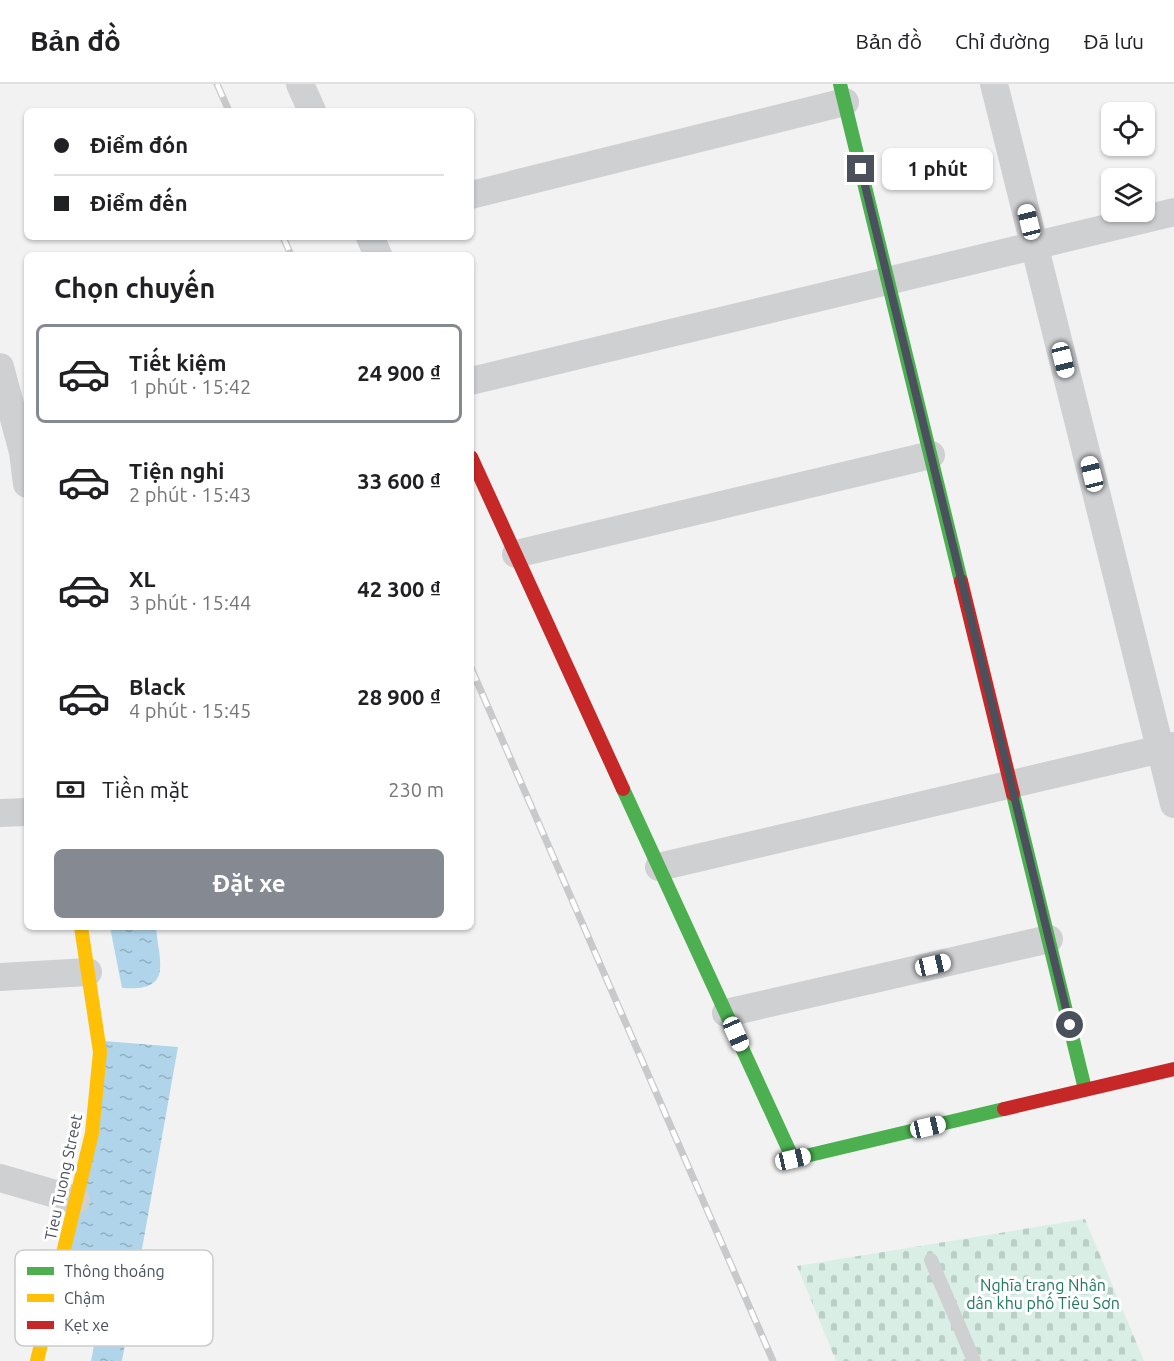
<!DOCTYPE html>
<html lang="vi">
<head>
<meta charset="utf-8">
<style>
  :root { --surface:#fff; --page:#f2f2f2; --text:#202124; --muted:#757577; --line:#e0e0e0; --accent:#858991 }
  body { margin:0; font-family:Ubuntu,sans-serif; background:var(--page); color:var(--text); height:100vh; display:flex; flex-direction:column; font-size:22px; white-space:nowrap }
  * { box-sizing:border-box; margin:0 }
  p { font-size:20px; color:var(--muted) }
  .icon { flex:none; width:33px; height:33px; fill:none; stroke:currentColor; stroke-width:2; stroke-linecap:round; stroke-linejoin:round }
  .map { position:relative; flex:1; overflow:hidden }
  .panel { position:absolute; left:24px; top:168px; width:450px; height:678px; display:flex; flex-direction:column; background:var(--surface); border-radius:9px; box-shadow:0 2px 4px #0004 }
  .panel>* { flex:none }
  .top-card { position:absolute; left:24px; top:24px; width:450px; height:132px; border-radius:9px; box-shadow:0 2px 4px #0004; display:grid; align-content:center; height:132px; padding:0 30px; background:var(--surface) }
  .fabs { position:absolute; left:1101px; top:18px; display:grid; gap:12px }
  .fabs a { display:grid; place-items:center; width:54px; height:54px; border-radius:9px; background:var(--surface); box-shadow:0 2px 4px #0004; font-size:30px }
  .end { position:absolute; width:27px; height:27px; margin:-14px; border:8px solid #4a515d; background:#fff; box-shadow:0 0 0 3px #fff }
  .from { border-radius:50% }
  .bubble { position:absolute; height:42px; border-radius:9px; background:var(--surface); box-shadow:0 2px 4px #0004; font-size:20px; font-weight:700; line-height:42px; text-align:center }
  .car { position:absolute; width:18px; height:36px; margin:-18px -9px; border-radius:8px; box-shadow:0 0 4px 2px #0007; background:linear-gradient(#fff 24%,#345 0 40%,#fff 0 76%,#345 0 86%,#fff 0) }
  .top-card b { display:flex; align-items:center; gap:21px; height:57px; font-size:22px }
  .top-card b+b { border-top:2px solid var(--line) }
  .top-card i { width:15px; height:15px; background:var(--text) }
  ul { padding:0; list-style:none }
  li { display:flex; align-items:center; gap:18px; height:99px; margin:0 12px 9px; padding:0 18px; border:3px solid transparent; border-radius:9px }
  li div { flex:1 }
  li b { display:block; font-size:22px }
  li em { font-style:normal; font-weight:700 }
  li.on { border-color:var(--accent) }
  li>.icon { width:54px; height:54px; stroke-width:1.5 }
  h2 { padding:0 30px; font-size:27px; line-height:72px }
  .pay { display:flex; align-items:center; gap:15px; height:66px; padding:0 30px; font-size:22px }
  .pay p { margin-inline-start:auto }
  .cta { display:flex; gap:12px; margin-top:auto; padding:12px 30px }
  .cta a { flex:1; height:69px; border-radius:9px; background:var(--accent); color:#fff; font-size:24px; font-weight:700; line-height:69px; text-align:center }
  header { display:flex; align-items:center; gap:36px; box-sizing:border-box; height:84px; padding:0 30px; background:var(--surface); border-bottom:2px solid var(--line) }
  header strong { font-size:28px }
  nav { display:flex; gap:33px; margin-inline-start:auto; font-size:21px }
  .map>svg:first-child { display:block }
  .cemetery { fill:url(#cemetery-stones) }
  .water { fill:url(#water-ripples) }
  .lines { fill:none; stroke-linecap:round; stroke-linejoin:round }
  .lane { stroke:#ced0d2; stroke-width:14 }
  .street { stroke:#ced0d2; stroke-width:28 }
  .fast { stroke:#4caf50; stroke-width:14 }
  .slow { stroke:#ffc107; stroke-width:14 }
  .jam { stroke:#c62828; stroke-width:14 }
  .rail-casing { stroke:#c8c9cb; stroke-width:7 }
  .rail { stroke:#fff; stroke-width:4.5; stroke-dasharray:14; stroke-linecap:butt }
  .route { stroke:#4a515d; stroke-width:8 }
  .labels { text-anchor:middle; stroke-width:6; stroke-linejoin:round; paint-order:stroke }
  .street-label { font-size:16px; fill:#4a515d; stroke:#fff }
  .park-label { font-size:16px; fill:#1f7a5b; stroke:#fff }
  .key { fill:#fff; stroke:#c9cbce; stroke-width:1.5 }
  .key-label { font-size:16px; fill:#4a515d }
</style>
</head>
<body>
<header>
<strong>Bản đồ</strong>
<nav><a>Bản đồ</a><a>Chỉ đường</a><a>Đã lưu</a></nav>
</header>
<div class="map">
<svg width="1174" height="1277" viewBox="0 0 1174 1277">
  <defs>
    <pattern id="cemetery-stones" width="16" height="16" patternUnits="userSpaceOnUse" patternTransform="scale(1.5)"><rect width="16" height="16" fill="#d9efe5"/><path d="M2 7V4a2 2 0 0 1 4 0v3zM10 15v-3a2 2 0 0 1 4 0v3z" fill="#bccfc7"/></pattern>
    <pattern id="water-ripples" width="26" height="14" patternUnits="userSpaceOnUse" patternTransform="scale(1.5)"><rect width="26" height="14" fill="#b0d5ea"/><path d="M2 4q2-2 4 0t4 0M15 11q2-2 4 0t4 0" fill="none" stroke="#91afc1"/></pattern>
  </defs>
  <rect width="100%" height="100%" fill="#f2f2f2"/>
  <!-- cemetery -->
  <path class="cemetery" d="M 1085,1135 L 1144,1277 L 836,1277 L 797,1182 Z"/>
  <!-- water -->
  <g class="water">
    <path d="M 110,843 L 156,843 C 159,879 174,908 122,904 Z"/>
    <path d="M 104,957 L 178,963 L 122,1277 L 91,1277 L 97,1246 L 58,1241 Z"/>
  </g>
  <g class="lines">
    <!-- lane -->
    <path class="lane" d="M 931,1176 L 974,1277"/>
    <!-- street -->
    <g class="street">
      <path d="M 300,0 L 312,27"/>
      <path d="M 994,0 L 1174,720"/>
      <path d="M 471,111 L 845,18"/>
      <path d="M 370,153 L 378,171"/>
      <path d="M 0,283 L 23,368 L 27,400"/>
      <path d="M 471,297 L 1174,128"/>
      <path d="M 516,470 L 931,371"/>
      <path d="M 0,729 L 27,728"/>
      <path d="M 659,783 L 1174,662"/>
      <path d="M 0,893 L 88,888"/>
      <path d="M 726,929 L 1049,855"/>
      <path d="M 0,1094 L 76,1116"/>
    </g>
    <!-- fast -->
    <g class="fast">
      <path d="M 840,0 L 961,497"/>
      <path d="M 623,705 L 793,1075 L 1004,1025"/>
      <path d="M 1013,710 L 1085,1005"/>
    </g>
    <!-- slow -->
    <path class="slow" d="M 37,1277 L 92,1049 L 100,968 L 81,843"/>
    <!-- jam -->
    <g class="jam">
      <path d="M 471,373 L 623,705"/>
      <path d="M 961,497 L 1013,710"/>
      <path d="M 1004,1025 L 1174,985"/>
    </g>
    <defs>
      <g id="rail">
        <path d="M 217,0 L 229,27"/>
        <path d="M 283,153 L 291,171"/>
        <path d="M 471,584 L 773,1277"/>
      </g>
    </defs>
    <!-- rail casing -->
    <use href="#rail" class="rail-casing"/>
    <!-- rail -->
    <use href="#rail" class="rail"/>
  </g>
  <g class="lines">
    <!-- route -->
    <path class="route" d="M 861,85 L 1070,941"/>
  </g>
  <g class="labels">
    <!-- street labels -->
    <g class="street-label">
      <text transform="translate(63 1093) rotate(-78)" y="6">Tieu Tuong Street</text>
    </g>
    <!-- park labels -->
    <g class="park-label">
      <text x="1043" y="1207">Nghĩa trang Nhân<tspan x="1043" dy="18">dân khu phố Tiêu Sơn</tspan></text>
    </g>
  </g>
  <!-- legend -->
  <rect x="15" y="1166" width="198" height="96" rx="9" class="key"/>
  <rect x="27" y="1183" width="27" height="8" fill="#4caf50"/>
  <rect x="27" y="1210" width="27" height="8" fill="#ffc107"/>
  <rect x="27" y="1237" width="27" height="8" fill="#c62828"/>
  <g class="key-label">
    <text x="64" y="1193">Thông thoáng</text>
    <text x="64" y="1220">Chậm</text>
    <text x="64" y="1247">Kẹt xe</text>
  </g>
</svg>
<div class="fabs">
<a><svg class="icon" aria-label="locate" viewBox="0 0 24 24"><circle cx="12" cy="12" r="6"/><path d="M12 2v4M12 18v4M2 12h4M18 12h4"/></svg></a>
<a><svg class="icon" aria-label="layers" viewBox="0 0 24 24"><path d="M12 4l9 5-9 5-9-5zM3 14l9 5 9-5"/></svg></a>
</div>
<i class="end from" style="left:1070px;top:941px"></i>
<i class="end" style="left:861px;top:85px"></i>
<div class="bubble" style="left:882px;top:64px;width:111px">1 phút</div>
<i class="car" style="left:1029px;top:138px;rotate:346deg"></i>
<i class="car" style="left:1063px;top:276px;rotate:166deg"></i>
<i class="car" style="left:1092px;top:390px;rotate:346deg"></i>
<i class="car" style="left:933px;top:881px;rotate:77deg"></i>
<i class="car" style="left:736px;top:950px;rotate:156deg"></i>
<i class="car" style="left:928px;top:1043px;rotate:77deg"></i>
<i class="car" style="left:793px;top:1075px;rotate:77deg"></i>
<div class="top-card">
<b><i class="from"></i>Điểm đón</b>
<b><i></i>Điểm đến</b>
</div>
<section class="panel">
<h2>Chọn chuyến</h2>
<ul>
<li class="on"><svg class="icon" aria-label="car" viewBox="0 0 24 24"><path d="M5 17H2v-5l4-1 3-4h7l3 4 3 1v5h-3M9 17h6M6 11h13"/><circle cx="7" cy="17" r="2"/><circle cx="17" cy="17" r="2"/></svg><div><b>Tiết kiệm</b><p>1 phút · 15:42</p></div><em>24 900 ₫</em></li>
<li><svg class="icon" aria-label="car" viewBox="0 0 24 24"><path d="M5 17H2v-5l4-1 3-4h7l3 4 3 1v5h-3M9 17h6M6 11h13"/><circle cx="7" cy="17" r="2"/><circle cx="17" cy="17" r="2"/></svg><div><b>Tiện nghi</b><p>2 phút · 15:43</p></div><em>33 600 ₫</em></li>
<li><svg class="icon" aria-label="car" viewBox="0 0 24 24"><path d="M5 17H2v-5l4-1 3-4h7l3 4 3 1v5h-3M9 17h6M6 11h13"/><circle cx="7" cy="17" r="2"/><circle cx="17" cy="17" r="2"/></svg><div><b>XL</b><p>3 phút · 15:44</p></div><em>42 300 ₫</em></li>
<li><svg class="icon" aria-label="car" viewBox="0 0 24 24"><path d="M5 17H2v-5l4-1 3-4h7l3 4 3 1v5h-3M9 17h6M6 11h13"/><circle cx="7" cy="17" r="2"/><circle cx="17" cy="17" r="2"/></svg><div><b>Black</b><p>4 phút · 15:45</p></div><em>28 900 ₫</em></li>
</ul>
<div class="pay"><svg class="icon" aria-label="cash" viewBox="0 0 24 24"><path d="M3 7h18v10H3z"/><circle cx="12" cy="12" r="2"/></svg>Tiền mặt<p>230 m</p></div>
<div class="cta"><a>Đặt xe</a></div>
</section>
</div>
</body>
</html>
